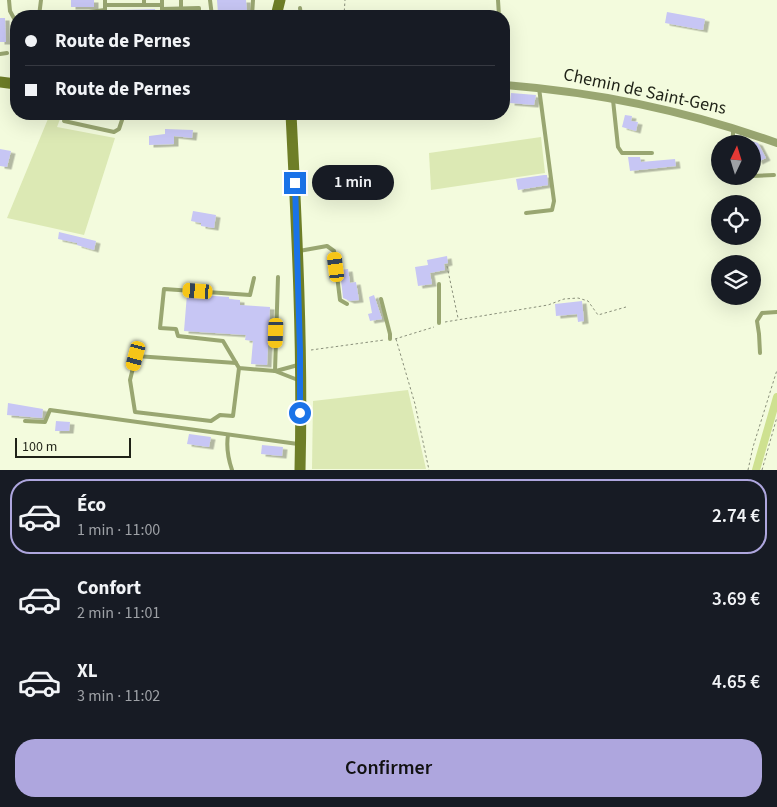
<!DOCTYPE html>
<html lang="fr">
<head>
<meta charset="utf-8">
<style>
  :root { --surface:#171b24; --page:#242831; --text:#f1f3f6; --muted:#9ea1a6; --line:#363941; --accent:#aea6de }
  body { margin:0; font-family:"Source Sans 3",sans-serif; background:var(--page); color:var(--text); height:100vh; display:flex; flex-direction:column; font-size:19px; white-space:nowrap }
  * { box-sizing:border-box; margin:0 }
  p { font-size:16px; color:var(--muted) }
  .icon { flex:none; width:28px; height:28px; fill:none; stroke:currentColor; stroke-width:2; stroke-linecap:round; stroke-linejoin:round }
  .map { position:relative; height:470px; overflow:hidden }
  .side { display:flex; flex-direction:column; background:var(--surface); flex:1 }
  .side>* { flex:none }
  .hud { position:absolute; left:10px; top:10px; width:500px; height:110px; border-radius:20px; box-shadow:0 5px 20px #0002; display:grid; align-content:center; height:110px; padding:0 15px; background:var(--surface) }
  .needle { width:32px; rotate:4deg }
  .tools { position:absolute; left:711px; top:135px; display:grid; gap:10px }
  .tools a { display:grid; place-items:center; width:50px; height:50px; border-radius:50%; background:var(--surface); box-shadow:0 5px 20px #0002; font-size:25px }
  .scale { position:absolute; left:15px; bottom:12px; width:116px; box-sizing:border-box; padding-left:5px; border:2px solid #1f2217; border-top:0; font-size:14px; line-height:18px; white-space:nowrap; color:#1f2217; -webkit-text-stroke:4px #f3fbdd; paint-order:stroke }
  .end { position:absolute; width:22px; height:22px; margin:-11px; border:6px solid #1a73e8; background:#fff; box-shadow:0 0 0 2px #fff }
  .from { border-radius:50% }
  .bubble { position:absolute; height:35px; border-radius:18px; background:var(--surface); box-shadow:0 5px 20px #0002; font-size:16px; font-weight:600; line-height:35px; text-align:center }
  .car { position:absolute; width:15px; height:30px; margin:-15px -8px; border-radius:6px; box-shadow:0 0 4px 1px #0007; background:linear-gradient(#f5c518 24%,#345 0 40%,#f5c518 0 76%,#345 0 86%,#f5c518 0) }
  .hud b { display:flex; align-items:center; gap:18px; height:48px; font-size:19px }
  .hud b+b { border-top:1px solid var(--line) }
  .hud i { width:12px; height:12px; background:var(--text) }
  ul { padding:9px 0 0; list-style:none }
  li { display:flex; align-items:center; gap:15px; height:75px; margin:0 10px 8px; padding:0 5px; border:2px solid transparent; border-radius:20px }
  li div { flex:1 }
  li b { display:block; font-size:19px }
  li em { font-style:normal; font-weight:600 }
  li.current { border-color:var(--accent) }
  li>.icon { width:45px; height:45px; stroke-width:1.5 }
  .primary-button { display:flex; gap:10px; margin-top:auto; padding:10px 15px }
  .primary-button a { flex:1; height:58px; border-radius:20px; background:var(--accent); color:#111; font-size:20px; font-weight:600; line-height:58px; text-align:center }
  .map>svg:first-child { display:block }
  .green { fill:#dce9b4 }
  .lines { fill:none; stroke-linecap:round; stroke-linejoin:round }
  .canal { stroke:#cee190; stroke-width:8 }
  .building { fill:#c7c6f4; filter:url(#shadow) }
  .path { stroke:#898f7a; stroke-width:1; stroke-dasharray:2.5 2.5; stroke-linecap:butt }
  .service { stroke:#99a671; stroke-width:4 }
  .minor { stroke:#99a671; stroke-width:8 }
  .secondary { stroke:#6e7e27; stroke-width:11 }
  .route { stroke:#1a73e8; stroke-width:6 }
  .labels { text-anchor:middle; stroke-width:4; stroke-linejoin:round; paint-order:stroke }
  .street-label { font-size:18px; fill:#1f2217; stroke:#f3fbdd }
</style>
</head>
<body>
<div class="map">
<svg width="777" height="470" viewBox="0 0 777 470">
  <defs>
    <filter id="shadow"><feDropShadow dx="4.5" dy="2.5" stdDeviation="0" flood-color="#0004"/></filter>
  </defs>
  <rect width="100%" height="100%" fill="#f3fbdd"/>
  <!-- green -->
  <g class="green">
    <path d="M 50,114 L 62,114 L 57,127 L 115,138 L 84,235 L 7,218 Z"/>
    <path d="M 541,137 L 545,173 L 431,190 L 429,153 Z"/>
    <path d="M 408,390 L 426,469 L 312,469 L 313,401 Z"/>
  </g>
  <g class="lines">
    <!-- canal -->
    <path class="canal" d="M 756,470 L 777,397"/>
  </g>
  <!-- building -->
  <g class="building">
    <rect x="71" y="0" width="23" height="7"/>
    <path d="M 217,0 L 246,0 L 247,11 L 218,13 Z"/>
    <path d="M 155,9 L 156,16 L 123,16 L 122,10 Z"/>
    <path d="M 667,12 L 705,19 L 703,30 L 665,23 Z"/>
    <path d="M 0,18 L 5,18 L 6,42 L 0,42 Z"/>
    <path d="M 511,93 L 536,95 L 534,105 L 510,103 Z"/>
    <path d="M 625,115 L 632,116 L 631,121 L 638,122 L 636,131 L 622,127 Z"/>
    <path d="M 165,129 L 193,130 L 192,138 L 174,136 L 174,144 L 149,145 L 149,136 L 165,134 Z"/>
    <path d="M 752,141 L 758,143 L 766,158 L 758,162 L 752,148 Z"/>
    <path d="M 0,149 L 11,151 L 7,167 L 0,166 Z"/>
    <path d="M 628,157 L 640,157 L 641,162 L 675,159 L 676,166 L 630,171 Z"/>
    <path d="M 544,175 L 547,175 L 548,185 L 518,190 L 516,179 Z"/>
    <path d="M 193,211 L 216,215 L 214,228 L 201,226 L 201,223 L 191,221 Z"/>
    <path d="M 59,232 L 96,241 L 94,250 L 77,245 L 77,243 L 58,239 Z"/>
    <path d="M 447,256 L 448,263 L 444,264 L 445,270 L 430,273 L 432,284 L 418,286 L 415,267 L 428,265 L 427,260 Z"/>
    <path d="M 348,269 L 350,283 L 356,282 L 359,300 L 350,301 L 343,298 L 340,270 Z"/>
    <path d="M 187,294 L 229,297 L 229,299 L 240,300 L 240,305 L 270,307 L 267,365 L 251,364 L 253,341 L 245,340 L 246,335 L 184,331 Z"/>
    <path d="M 374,295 L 382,319 L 370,321 L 368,314 L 372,313 L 369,297 Z"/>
    <path d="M 582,301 L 584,321 L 578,322 L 577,314 L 556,316 L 555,304 Z"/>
    <path d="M 8,403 L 43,409 L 42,418 L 7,415 Z"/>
    <path d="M 56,421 L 70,422 L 69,431 L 55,431 Z"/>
    <path d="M 189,434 L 211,437 L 209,447 L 187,444 Z"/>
    <path d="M 262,445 L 283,447 L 282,456 L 261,454 Z"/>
  </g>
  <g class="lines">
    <!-- path -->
    <g class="path">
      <path d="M 344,16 L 345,0"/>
      <path d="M 447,266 L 458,318"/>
      <path d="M 445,322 L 548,305 L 564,299 L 578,298 L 588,301 L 598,315 L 626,307"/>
      <path d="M 395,339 L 434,327"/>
      <path d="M 396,339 L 415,404 L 429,470"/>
      <path d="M 311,350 L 384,340"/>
      <path d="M 748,470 L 753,447 L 777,370"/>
      <path d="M 762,470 L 777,417"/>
    </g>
    <!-- service -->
    <g class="service">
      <path d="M 9,0 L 10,11 L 16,22"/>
      <path d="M 144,0 L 144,5 L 162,5"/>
      <path d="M 162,0 L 162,16"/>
      <path d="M 181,0 L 181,8"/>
      <path d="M 210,0 L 212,16"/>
      <path d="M 498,0 L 499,16"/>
      <path d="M 105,5 L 144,5"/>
      <path d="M 300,8 L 301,16"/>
      <path d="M 162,9 L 199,8 L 199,16"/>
      <path d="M 81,13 L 105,10 L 105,0"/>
      <path d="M 39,16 L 41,0"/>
      <path d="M 252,16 L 253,0"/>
      <path d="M 0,54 L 7,53"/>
      <path d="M 613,100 L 618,147 L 622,153 L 652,153"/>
      <path d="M 64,121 L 114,132 L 119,129 L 124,114"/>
      <path d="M 733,128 L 733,144"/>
      <path d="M 752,176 L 774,175"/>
      <path d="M 526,213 L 552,210 L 554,201 L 539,88"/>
      <path d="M 299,251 L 327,246 L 334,251 L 340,300 L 347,304"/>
      <path d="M 254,278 L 250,295 L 164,289 L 160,328 L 176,329 L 178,336 L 223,341 L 239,368 L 275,371 L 298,380"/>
      <path d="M 439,284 L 439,323"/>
      <path d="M 381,299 L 390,334 L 390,339"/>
      <path d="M 760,353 L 759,334 L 757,321 L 762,313 L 777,312"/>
      <path d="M 236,363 L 136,356 L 130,380 L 135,412 L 211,421 L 220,415 L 233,416 L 239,368"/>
      <path d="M 275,371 L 278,277"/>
      <path d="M 276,371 L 298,365"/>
      <path d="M 25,421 L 45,422 L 50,410 L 298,444"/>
      <path d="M 228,435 C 226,447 228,458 232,470"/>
    </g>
    <!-- minor -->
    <path class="minor" d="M 504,85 C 596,92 690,112 777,143"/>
    <!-- secondary -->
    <g class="secondary">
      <path d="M 276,16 L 280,0"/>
      <path d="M 0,82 L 16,84"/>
      <path d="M 291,114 C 297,232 303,351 300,470"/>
    </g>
  </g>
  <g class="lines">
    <!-- route -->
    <path class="route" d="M 295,183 L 300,351 L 300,413"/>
  </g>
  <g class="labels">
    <!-- street labels -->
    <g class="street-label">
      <text transform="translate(645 91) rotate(12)" y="6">Chemin de Saint-Gens</text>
    </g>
  </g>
</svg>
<div class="tools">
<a><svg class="needle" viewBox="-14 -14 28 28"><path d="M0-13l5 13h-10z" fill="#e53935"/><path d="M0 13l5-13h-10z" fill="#9ea1a6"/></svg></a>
<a><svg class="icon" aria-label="locate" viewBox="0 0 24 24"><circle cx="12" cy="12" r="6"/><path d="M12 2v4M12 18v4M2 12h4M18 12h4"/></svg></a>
<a><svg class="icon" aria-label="layers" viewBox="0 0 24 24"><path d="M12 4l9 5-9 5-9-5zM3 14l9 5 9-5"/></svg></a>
</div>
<div class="scale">100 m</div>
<i class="end from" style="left:300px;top:413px"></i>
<i class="end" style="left:295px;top:183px"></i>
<div class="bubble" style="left:312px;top:165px;width:82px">1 min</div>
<i class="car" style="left:336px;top:267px;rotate:353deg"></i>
<i class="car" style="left:198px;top:291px;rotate:274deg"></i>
<i class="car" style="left:276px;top:333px;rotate:182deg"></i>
<i class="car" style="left:136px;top:356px;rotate:195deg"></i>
<div class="hud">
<b><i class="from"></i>Route de Pernes</b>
<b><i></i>Route de Pernes</b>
</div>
</div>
<section class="side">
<ul>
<li class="current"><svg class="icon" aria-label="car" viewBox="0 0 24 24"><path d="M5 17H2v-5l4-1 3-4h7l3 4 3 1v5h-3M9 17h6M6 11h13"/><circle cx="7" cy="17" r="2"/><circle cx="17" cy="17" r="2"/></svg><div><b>Éco</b><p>1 min · 11:00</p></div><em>2.74 €</em></li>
<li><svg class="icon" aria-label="car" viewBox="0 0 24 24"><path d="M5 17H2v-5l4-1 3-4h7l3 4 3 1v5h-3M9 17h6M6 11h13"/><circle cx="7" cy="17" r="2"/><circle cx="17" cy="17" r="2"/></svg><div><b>Confort</b><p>2 min · 11:01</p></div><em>3.69 €</em></li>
<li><svg class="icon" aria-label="car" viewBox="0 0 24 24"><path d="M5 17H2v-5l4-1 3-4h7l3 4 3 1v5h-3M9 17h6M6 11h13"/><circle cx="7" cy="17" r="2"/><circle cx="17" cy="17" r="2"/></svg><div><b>XL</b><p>3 min · 11:02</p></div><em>4.65 €</em></li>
</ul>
<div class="primary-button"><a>Confirmer</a></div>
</section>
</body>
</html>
